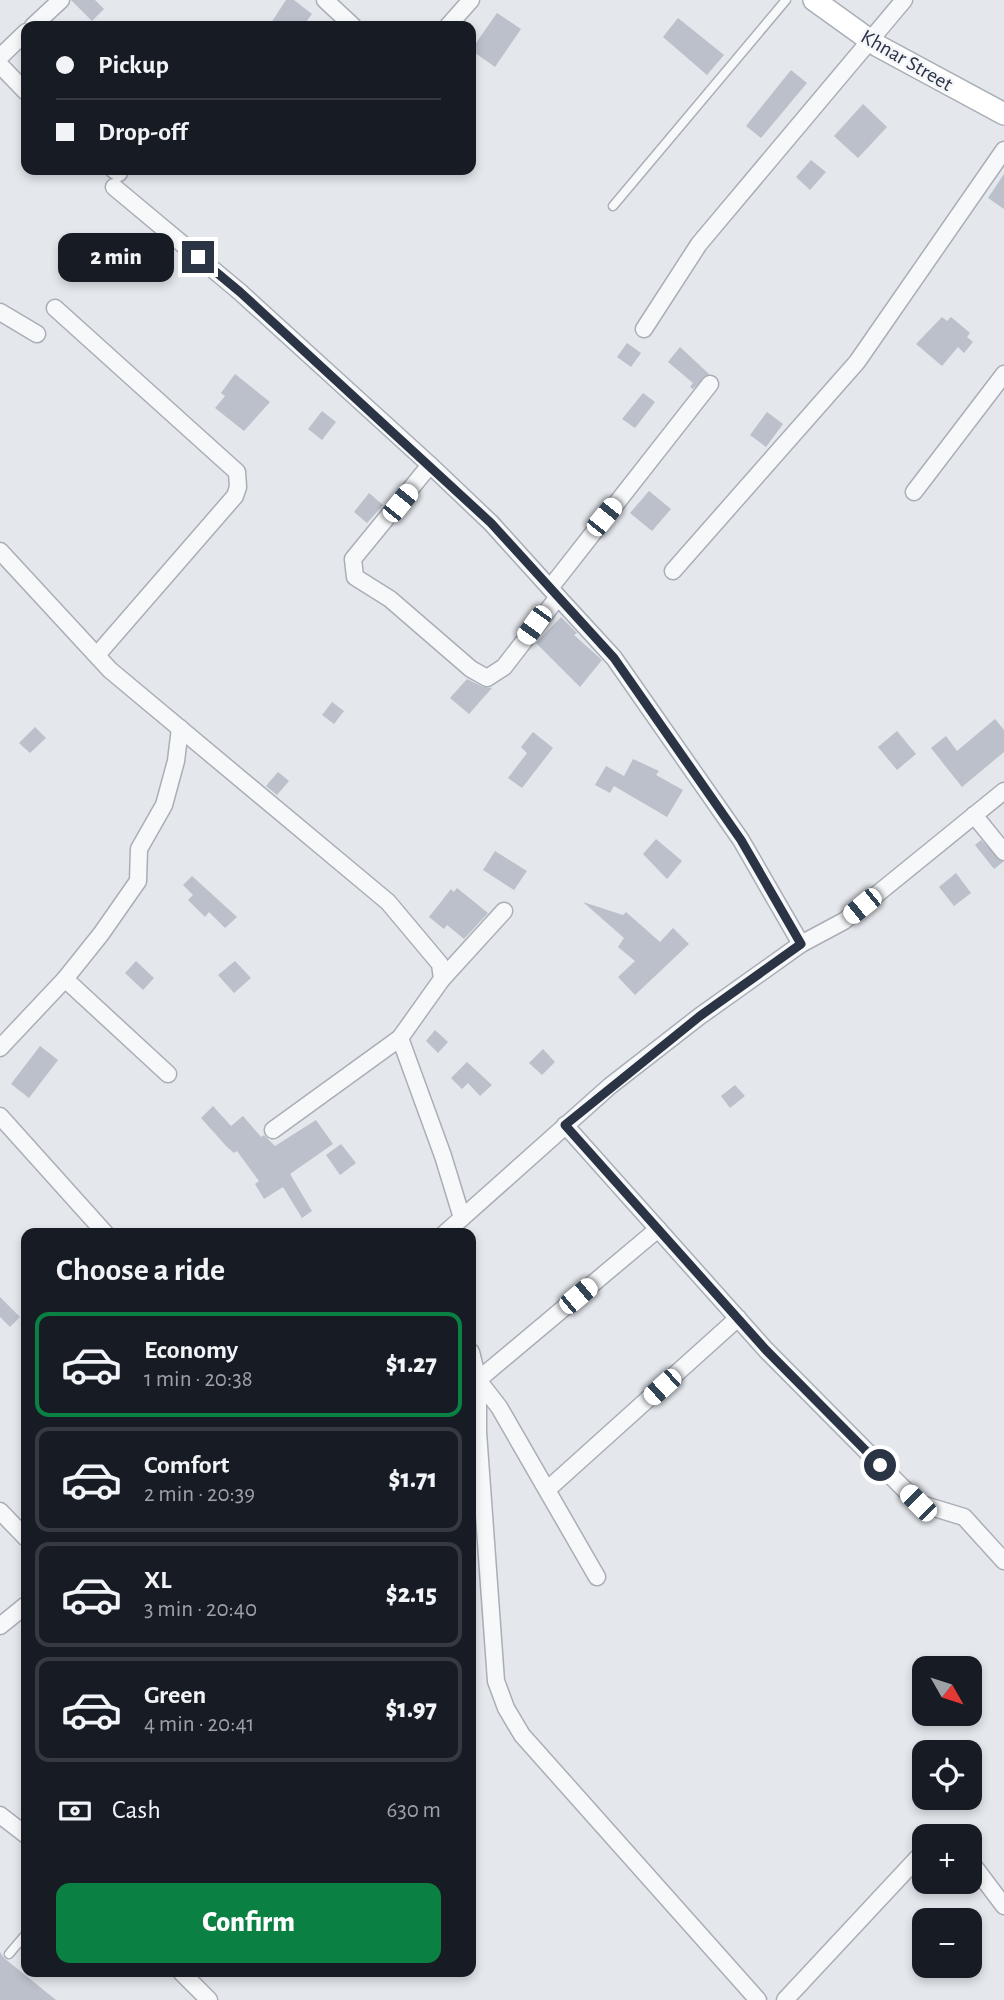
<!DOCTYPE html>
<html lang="en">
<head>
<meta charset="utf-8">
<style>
  :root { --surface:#171b24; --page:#20242c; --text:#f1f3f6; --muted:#9ea1a6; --line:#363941; --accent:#0b8043 }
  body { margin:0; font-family:"Alegreya Sans",sans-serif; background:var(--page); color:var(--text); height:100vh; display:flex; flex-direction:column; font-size:26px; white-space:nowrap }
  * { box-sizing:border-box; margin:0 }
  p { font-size:23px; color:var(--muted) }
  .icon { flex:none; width:38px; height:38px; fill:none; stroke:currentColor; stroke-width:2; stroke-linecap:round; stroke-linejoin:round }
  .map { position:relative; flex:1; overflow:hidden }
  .drawer { position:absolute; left:21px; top:1228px; width:455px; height:749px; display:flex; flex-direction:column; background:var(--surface); border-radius:14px; box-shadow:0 4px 10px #0003 }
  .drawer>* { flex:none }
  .banner { position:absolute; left:21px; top:21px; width:455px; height:154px; border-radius:14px; box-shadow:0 4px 10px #0003; display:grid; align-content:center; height:154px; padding:0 35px; background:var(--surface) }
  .needle { width:46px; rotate:129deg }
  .controls { position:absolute; left:912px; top:1656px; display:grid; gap:14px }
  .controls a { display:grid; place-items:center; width:70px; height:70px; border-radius:14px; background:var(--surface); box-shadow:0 4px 10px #0003; font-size:35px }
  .end { position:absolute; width:32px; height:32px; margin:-16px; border:9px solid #2b3445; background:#fff; box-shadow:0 0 0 4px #fff }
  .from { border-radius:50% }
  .bubble { position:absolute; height:49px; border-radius:14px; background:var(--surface); box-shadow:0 4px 10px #0003; font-size:23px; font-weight:800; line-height:49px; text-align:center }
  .car { position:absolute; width:21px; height:42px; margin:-21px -10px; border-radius:9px; box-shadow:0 0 5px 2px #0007; background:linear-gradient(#fff 24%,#345 0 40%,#fff 0 76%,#345 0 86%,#fff 0) }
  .banner b { display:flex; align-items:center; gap:24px; height:66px; font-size:26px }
  .banner b+b { border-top:2px solid var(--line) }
  .banner i { width:18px; height:18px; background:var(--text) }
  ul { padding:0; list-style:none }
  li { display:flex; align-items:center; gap:21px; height:105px; margin:0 14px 10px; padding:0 21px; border:4px solid var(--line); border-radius:14px }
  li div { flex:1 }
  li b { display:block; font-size:26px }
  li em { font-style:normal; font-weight:800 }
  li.current { border-color:var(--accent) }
  li>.icon { width:63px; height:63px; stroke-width:1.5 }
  h2 { padding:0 35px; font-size:32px; line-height:84px }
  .pay { display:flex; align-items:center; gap:18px; height:77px; padding:0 35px; font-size:26px }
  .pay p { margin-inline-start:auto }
  .action { display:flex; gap:14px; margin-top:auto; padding:14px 35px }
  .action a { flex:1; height:80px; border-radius:14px; background:var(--accent); color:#fff; font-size:28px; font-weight:800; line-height:80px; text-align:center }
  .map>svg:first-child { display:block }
  .building { fill:#bbc0ca }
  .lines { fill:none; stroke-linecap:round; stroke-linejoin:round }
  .lane-casing { stroke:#a9aeb7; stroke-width:11 }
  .street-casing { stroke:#a9aeb7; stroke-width:19 }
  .secondary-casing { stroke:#a9aeb7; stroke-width:24 }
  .lane { stroke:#f7f8fa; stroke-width:8 }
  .street { stroke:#f7f8fa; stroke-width:16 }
  .secondary { stroke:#fff; stroke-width:21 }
  .route { stroke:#2b3445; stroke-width:9 }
  .labels { text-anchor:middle; stroke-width:5; stroke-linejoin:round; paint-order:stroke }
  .street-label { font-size:21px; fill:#2b3445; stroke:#f4f6f9 }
</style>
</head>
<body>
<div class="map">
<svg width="1004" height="2000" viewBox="0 0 1004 2000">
  <rect width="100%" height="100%" fill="#e4e7ec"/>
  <!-- building -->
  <g class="building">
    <path d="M 71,0 L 95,0 L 104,9 L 92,21 Z"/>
    <path d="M 286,0 L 294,0 L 312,14 L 303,26 L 269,26 Z"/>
    <path d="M 497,13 L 521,29 L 495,67 L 471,50 Z"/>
    <path d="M 678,18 L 724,55 L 707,75 L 663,37 Z"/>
    <path d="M 791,70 L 807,83 L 761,138 L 746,126 Z"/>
    <path d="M 863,104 L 887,127 L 858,158 L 834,136 Z"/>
    <path d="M 811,160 L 826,172 L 810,190 L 796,177 Z"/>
    <path d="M 1004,174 L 1004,209 L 988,198 Z"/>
    <path d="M 942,317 L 947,321 L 951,317 L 970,333 L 967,337 L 973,342 L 964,353 L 958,347 L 942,366 L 916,344 Z"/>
    <path d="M 627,343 L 641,353 L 631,367 L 617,357 Z"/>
    <path d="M 680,347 L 709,374 L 693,389 L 690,387 L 693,383 L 668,362 Z"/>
    <path d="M 235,374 L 270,402 L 244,431 L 215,408 L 225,396 L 221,393 Z"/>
    <path d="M 643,393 L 655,402 L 635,428 L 622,419 Z"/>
    <path d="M 322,411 L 336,422 L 322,440 L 308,429 Z"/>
    <path d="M 767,412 L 783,424 L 766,447 L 750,435 Z"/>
    <path d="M 649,491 L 671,509 L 652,531 L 630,513 Z"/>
    <path d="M 369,493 L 383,505 L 367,523 L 354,512 Z"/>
    <path d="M 561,617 L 577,633 L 574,635 L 602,660 L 580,687 L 536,643 Z"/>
    <path d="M 467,679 L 483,687 L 492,688 L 469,714 L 450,698 Z"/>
    <path d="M 332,702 L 344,711 L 334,724 L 322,715 Z"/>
    <path d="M 995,719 L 1004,730 L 1004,752 L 962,787 L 931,748 L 946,736 L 957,751 Z"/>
    <path d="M 35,727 L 46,738 L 30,753 L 19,743 Z"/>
    <path d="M 897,731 L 916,754 L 897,770 L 878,747 Z"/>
    <path d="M 533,732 L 553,748 L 522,788 L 508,778 L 527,753 L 521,747 Z"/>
    <path d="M 633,759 L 659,771 L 656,775 L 683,790 L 667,817 L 614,786 L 610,793 L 595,785 L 606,766 L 624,776 Z"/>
    <path d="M 278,772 L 289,781 L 277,795 L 266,786 Z"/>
    <path d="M 656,839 L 682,861 L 667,879 L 643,854 Z"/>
    <path d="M 981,840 L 1003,862 L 994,869 L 975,845 Z"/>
    <path d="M 495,851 L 527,871 L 514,890 L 483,870 Z"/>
    <path d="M 956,873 L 971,893 L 954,906 L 939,887 Z"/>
    <path d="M 192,876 L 237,917 L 225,928 L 209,912 L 205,917 L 188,900 L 193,895 L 183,885 Z"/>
    <path d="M 457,888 L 488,913 L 464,939 L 447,925 L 444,929 L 429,917 L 451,889 L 454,892 Z"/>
    <path d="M 583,902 L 623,915 L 626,912 L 660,942 L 673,928 L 689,944 L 635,995 L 618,977 L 635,961 L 618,947 L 624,938 Z"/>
    <path d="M 136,961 L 154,978 L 143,990 L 125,973 Z"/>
    <path d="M 235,961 L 251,978 L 234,993 L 218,975 Z"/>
    <path d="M 435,1030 L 448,1042 L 438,1053 L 426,1041 Z"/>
    <path d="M 40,1046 L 58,1060 L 29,1098 L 11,1084 Z"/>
    <path d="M 543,1049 L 555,1062 L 542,1075 L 529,1063 Z"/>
    <path d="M 467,1062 L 492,1085 L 480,1096 L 468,1083 L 462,1089 L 451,1078 Z"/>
    <path d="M 735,1085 L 745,1096 L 730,1108 L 721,1096 Z"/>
    <path d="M 213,1106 L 231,1126 L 243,1116 L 261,1137 L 264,1135 L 275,1146 L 316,1120 L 333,1144 L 290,1174 L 312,1211 L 302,1218 L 283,1187 L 264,1199 L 255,1184 L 259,1181 L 237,1151 L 234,1153 L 227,1147 L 201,1118 Z"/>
    <path d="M 341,1144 L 356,1163 L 340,1175 L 326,1155 Z"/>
    <path d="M 0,1297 L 20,1317 L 10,1327 L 0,1317 Z"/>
    <path d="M 0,1952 L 4,1958 L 56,2000 L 0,2000 Z"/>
  </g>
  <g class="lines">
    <defs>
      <g id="lane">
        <path d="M 613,206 L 786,0"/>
        <path d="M 9,1954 L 26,1934"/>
      </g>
      <g id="street">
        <path d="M 325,0 L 353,26"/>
        <path d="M 33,26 L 61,0"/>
        <path d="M 448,26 L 471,0"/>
        <path d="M 0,57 L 26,32"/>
        <path d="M 0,65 L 26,92"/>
        <path d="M 114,170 L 119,173"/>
        <path d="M 114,187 L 240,292 L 430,465 L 491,523 L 558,597 L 614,658 L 741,840 L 801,944"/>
        <path d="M 55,308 L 237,472 L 238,487 L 235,496 L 97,655"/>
        <path d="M 0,312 L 37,334"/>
        <path d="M 644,329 L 699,244 L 904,0"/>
        <path d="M 430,465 L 353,559 L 355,577 L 390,599 L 471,669 L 487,678 L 504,667 L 558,597"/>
        <path d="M 914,492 L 1004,374"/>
        <path d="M 0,551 L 110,670 L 388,902 L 440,964 L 442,979 L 400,1038 L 273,1130"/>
        <path d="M 673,571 L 857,362 L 1004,150"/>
        <path d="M 550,588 L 710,384"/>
        <path d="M 974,815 L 1004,852"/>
        <path d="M 65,979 L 168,1074"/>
        <path d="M 442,979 L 504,911"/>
        <path d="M 400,1038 L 443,1156 L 462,1218"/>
        <path d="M 0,1048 L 65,979 L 101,934 L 138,881 L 139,849 L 164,805 L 176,761 L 180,728"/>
        <path d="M 0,1116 L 106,1234"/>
        <path d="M 565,1125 L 766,1350 L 918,1503 L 964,1517 L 1004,1561"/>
        <path d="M 658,1229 L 478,1380 L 478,1432 L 496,1681 L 506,1708 L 522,1735 L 758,2000"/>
        <path d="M 444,1234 L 610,1086 L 700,1016 L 801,944 L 844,921 L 1004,791"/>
        <path d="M 471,1352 L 478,1380 L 499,1407 L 597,1577"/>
        <path d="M 548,1489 L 738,1318"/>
        <path d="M 0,1511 L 26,1538"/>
        <path d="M 0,1626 L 26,1605"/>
        <path d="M 0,1815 L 26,1835"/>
        <path d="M 970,1861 L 1004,1906"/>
        <path d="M 181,1972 L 209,2000"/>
        <path d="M 785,2000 L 924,1851"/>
      </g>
      <path id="secondary" d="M 814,0 L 878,46 L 1004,114"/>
    </defs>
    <!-- lane casing -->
    <use href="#lane" class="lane-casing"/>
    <!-- street casing -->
    <use href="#street" class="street-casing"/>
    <!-- secondary casing -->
    <use href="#secondary" class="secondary-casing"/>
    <!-- lane -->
    <use href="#lane" class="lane"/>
    <!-- street -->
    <use href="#street" class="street"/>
    <!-- secondary -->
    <use href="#secondary" class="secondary"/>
  </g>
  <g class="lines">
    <!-- route -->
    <path class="route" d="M 198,257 L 240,292 L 491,523 L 614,658 L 741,840 L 801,944 L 700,1016 L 565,1125 L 766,1350 L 880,1465"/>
  </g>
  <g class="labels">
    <!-- street labels -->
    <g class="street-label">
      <text transform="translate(907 60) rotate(30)" y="7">Khnar Street</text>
    </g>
  </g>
</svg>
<div class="controls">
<a><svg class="needle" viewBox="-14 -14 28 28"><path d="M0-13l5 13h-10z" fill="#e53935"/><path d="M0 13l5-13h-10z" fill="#9ea1a6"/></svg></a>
<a><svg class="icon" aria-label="locate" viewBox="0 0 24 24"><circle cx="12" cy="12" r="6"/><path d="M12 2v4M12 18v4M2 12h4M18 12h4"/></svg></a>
<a>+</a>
<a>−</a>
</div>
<i class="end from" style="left:880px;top:1465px"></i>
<i class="end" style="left:198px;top:257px"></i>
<div class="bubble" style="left:58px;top:233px;width:116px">2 min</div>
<i class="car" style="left:400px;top:503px;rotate:39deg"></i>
<i class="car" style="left:604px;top:517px;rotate:39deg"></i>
<i class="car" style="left:534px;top:625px;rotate:216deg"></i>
<i class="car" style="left:862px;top:906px;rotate:231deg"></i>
<i class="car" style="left:578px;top:1296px;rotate:50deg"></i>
<i class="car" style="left:662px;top:1387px;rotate:228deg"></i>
<i class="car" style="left:918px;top:1503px;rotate:315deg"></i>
<div class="banner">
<b><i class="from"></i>Pickup</b>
<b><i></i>Drop-off</b>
</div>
<section class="drawer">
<h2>Choose a ride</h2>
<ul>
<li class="current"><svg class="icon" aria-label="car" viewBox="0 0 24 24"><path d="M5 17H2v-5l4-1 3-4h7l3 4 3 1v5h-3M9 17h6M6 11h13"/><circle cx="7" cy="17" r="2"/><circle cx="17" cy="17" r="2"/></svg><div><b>Economy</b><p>1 min · 20:38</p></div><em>$1.27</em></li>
<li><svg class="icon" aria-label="car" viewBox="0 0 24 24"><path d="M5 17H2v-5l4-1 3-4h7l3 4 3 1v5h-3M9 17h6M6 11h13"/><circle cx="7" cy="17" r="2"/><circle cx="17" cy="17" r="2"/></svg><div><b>Comfort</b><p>2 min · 20:39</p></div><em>$1.71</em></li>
<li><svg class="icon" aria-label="car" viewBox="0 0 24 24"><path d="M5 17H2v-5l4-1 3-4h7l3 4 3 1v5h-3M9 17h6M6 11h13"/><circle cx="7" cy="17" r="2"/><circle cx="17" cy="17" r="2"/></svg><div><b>XL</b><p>3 min · 20:40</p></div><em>$2.15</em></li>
<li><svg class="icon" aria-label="car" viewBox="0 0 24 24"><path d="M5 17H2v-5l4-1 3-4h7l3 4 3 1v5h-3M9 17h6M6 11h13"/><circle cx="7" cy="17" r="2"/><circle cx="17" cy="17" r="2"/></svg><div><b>Green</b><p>4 min · 20:41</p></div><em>$1.97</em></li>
</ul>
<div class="pay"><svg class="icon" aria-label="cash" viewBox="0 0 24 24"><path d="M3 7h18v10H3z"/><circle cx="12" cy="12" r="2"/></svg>Cash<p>630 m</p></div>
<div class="action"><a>Confirm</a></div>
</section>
</div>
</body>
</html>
